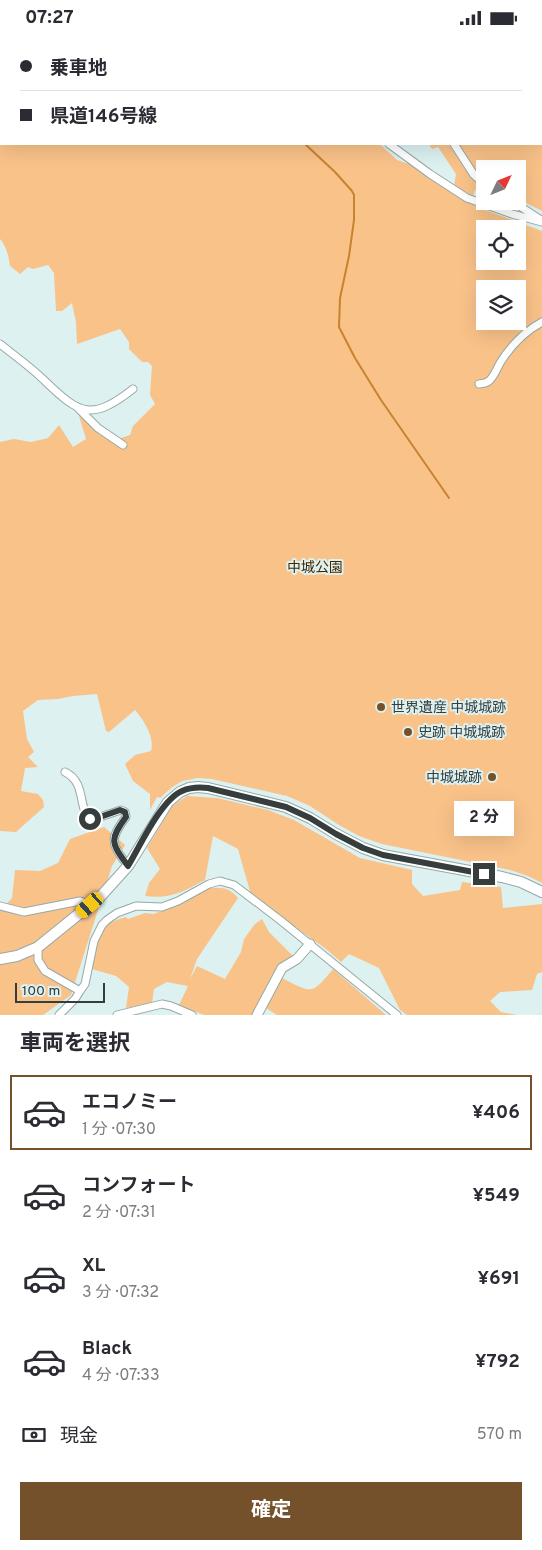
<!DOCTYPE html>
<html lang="ja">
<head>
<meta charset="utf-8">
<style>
  :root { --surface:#fff; --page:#f7f7f7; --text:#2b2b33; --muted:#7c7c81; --line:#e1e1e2; --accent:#74512a }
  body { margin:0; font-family:Overpass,"Noto Sans JP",sans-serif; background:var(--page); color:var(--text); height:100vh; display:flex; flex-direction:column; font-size:19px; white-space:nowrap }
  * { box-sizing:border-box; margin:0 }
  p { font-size:16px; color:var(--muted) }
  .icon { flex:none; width:28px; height:28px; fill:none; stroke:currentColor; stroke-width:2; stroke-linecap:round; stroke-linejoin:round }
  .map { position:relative; height:980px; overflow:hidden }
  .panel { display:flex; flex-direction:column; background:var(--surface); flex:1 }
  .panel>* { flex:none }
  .hud { position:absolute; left:0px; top:0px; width:542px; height:110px; box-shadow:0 5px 20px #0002; display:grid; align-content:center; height:110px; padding:0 20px; background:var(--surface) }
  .needle { width:32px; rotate:47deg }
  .buttons { position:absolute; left:476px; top:125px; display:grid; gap:10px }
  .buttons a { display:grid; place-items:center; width:50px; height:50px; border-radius:0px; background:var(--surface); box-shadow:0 5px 20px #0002; font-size:25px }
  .scale { position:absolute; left:15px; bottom:12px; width:90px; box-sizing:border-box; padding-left:5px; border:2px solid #353d3d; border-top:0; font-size:14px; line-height:18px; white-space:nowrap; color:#353d3d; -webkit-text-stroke:4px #dcf1f0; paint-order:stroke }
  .end { position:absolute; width:22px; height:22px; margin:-11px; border:6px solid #353d3d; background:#fff; box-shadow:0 0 0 2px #fff }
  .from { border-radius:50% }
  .bubble { position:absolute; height:35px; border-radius:0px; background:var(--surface); box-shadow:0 5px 20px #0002; font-size:16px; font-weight:700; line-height:35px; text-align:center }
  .car { position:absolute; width:15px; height:30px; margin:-15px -8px; border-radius:6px; box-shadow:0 0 4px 1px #0007; background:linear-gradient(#f5c518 24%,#345 0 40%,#f5c518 0 76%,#345 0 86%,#f5c518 0) }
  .hud b { display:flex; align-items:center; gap:18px; height:48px; font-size:19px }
  .hud b+b { border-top:1px solid var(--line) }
  .hud i { width:12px; height:12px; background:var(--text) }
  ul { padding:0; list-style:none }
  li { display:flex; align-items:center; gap:15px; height:75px; margin:0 10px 8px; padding:0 10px; border:2px solid transparent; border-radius:0px }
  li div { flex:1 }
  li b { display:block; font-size:19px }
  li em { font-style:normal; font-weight:700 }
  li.current { border-color:var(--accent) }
  li>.icon { width:45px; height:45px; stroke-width:1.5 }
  h2 { padding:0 20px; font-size:22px; line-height:60px }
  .pay { display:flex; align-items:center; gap:12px; height:55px; padding:0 20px; font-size:19px }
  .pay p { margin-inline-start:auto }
  .cta { display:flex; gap:10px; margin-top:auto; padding:10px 20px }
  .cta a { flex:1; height:58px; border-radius:0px; background:var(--accent); color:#fff; font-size:20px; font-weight:700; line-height:58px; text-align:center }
  .status { display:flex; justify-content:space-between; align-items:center; height:35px; padding:0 25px; background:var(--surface); direction:ltr }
  .status svg { height:14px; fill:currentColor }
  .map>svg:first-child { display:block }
  .green { fill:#f9c289; fill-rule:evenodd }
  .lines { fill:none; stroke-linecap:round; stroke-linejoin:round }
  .stream { stroke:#c8832e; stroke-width:2 }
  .minor-casing { stroke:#95a9a8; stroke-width:9 }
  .tertiary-casing { stroke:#95a9a8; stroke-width:11 }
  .secondary-casing { stroke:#95a9a8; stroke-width:12 }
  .minor { stroke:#fff; stroke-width:7 }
  .tertiary { stroke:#fff; stroke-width:9 }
  .secondary { stroke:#fff; stroke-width:10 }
  .route { stroke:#353d3d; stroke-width:6 }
  .poi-dot { fill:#74512a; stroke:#dcf1f0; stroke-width:2 }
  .labels { text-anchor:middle; stroke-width:4; stroke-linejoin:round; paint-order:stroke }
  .park-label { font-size:14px; fill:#432703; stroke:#dcf1f0 }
  .poi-label { font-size:14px; fill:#353d3d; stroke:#dcf1f0; text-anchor:start }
</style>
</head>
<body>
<div class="status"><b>07:27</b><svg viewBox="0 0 49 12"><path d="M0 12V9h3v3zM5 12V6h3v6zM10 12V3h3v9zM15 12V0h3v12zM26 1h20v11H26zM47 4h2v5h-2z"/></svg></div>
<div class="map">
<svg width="542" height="980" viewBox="0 0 542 980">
  <rect width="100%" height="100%" fill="#dcf1f0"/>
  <!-- green -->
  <g class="green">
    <path d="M 16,0 L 341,0 L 341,1 L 17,1 Z"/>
    <path d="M 0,28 L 1,28 L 1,109 L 380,109 L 397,125 L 409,129 L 480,173 L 542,196 L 542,848 L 528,841 L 510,835 L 382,809 L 359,801 L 339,790 L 310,771 L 287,761 L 212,744 L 198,743 L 182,746 L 171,753 L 160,763 L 157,762 L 150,775 L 150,759 L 133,746 L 125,729 L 135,720 L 151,716 C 155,703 144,685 135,675 L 109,697 L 106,696 L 97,659 L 73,661 L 58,664 L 38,665 L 23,676 L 27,704 L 34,717 L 28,722 L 38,732 L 25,733 L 21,756 L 38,759 L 43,765 L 44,772 L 16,797 L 0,796 L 0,407 L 14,404 L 31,407 L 48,403 L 59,390 L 73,412 L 86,404 L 79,381 L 90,389 L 100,400 L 118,404 L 130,400 L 133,391 L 155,369 L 150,360 L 152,331 L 148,327 L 142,327 L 129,314 L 129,307 L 120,294 L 77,309 L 76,287 L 72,268 L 62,276 L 56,276 L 54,238 L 48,230 L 33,234 L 28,232 L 20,239 L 10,231 C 9,222 6,210 0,204 ZM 485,194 L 518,194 L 518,226 L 485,226 ZM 485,254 L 518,254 L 518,286 L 485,286 Z"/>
    <path d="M 541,61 L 542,61 L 542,176 L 518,164 L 518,134 L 485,134 L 485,145 L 476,137 L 458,109 L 541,109 Z"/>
    <path d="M 429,109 L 451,109 C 460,127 469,142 485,154 L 485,156 L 475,155 L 473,161 L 454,151 L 456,139 L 438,112 L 432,114 Z"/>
    <path d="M 187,761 L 217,763 L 268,775 L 294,785 L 360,823 L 412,835 L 412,849 L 423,861 L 460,855 L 462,847 L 501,852 L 503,873 L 542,869 L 542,937 L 537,939 L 532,955 L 500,957 L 490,966 L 501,977 L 517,980 L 407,980 L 400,975 L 379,933 L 349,919 L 341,927 L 326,914 L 251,860 L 238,814 L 213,801 L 205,845 C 182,857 172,864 145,861 L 149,848 L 160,834 L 147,813 L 172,771 Z"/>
    <path d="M 104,792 L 125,810 L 112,831 L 71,960 L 43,980 L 0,980 L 0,876 L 12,863 L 15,835 L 40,836 L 58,828 L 70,804 Z"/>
    <path d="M 208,853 C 222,853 228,851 238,863 L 197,924 L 190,944 L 197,931 L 225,944 L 241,917 L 244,904 L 255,889 L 262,884 L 269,897 L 295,923 L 277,931 L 255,980 L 204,980 L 179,970 L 188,951 L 167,947 L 154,954 L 152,968 L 126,973 L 129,952 L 116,941 L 92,934 L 97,912 L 96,910 C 104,889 103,889 126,882 L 128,884 L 145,878 L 153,879 L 177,871 Z"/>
    <path d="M 333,934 L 386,980 L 277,980 L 266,973 L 282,943 C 312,958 311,961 333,934 Z"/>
  </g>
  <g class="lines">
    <!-- stream -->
    <g class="stream">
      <path d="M 239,0 L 241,1"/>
      <path d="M 305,109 L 335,137 L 352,156 L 354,160 L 354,185 L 349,221 L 340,263 L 339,292 L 355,323 L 381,365 L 449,463"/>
    </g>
    <defs>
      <g id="minor">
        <path d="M 416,0 L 416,1"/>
        <path d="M 479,0 L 480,1"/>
        <path d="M 346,1 L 346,0"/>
        <path d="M 0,55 L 1,55"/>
        <path d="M 541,58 L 542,59"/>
        <path d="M 389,109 L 430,139 L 467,163 L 512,179 L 542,187"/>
        <path d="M 454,109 L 474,140 L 485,150"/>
        <path d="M 512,166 L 541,185"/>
        <path d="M 0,309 C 15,321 31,332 45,346 C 80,380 92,386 133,354"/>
        <path d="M 479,349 C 483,348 486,349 490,345 C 494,341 497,334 500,328 C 510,312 525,296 542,287"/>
        <path d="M 78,373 L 98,393 L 123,410"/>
        <path d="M 65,737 C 87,748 77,772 90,784 L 100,782 L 121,775 L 125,777 L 126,782 C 109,805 111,808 128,831"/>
        <path d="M 0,871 L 24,877 L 80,866 L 90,870"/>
        <path d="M 38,912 L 38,925 L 45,936 L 80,956 L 75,964 L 59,980"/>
        <path d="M 80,956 L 85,949 L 94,906 L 102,890 L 107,885 L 117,878 L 136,871 L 162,872 L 178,866 L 209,849 L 220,846 L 234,850 L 280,885 L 397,980"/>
        <path d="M 117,980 L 162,969 L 171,971 L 192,980"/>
      </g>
      <path id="tertiary" d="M 257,980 L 282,933 L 297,924 L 310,909"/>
      <path id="secondary" d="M 0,924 L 17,921 L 38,912 L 101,861 L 128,831 L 168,767 L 180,757 L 189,753 L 198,752 L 208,753 L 286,772 L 310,783 L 336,799 L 363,813 L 383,820 L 502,842 L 521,847 L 542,857"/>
    </defs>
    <!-- minor casing -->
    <use href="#minor" class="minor-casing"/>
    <!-- tertiary casing -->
    <use href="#tertiary" class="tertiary-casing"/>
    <!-- secondary casing -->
    <use href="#secondary" class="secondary-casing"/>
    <!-- minor -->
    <use href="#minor" class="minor"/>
    <!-- tertiary -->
    <use href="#tertiary" class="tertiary"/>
    <!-- secondary -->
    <use href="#secondary" class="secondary"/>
  </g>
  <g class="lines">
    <!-- route -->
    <path class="route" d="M 90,784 L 100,782 L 120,775 L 125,777 L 126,782 C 109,805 111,808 128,831 C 140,811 161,765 182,756 C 191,752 199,752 208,753 L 286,772 L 310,783 L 336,799 L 363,813 L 383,820 L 484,839"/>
  </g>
  <!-- markers -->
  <g class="poi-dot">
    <circle cx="381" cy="672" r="5"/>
    <circle cx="408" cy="697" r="5"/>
    <circle cx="492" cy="742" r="5"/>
  </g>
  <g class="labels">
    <!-- park labels -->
    <g class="park-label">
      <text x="315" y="537">中城公園</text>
    </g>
    <!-- poi labels -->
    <g class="poi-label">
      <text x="391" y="677">世界遺産 中城城跡</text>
      <text x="418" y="702">史跡 中城城跡</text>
      <text x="482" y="747" text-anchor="end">中城城跡</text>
    </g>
  </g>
</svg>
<div class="buttons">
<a><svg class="needle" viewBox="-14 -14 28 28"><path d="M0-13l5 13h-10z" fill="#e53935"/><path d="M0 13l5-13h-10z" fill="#7c7c81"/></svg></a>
<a><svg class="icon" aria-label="locate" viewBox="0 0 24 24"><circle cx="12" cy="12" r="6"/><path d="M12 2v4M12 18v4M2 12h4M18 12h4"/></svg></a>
<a><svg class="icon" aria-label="layers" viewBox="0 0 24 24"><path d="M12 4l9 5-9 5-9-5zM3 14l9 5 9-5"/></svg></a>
</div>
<div class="scale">100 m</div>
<i class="end from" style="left:90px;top:784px"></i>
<i class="end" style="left:484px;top:839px"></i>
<div class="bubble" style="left:454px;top:766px;width:60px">2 分</div>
<i class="car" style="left:90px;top:870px;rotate:229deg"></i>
<div class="hud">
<b><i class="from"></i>乗車地</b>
<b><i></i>県道146号線</b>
</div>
</div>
<section class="panel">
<h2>車両を選択</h2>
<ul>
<li class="current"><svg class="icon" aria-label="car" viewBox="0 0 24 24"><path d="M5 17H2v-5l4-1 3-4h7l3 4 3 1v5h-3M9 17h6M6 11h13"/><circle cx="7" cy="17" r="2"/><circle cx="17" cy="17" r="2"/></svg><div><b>エコノミー</b><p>1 分 · 07:30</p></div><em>¥406</em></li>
<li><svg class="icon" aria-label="car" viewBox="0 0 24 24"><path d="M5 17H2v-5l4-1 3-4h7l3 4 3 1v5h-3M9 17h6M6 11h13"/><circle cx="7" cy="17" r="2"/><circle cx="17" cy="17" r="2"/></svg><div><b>コンフォート</b><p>2 分 · 07:31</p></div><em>¥549</em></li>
<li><svg class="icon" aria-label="car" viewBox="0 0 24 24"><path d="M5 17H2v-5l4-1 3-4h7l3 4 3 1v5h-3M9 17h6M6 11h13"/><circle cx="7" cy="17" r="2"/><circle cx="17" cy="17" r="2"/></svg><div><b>XL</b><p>3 分 · 07:32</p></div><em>¥691</em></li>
<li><svg class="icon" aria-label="car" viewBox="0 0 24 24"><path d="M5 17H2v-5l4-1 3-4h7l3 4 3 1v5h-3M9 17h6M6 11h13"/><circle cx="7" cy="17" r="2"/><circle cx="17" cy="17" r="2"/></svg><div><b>Black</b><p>4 分 · 07:33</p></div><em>¥792</em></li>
</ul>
<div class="pay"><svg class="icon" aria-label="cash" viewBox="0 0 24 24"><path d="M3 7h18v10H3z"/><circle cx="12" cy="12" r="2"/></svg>現金<p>570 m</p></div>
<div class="cta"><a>確定</a></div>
</section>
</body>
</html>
